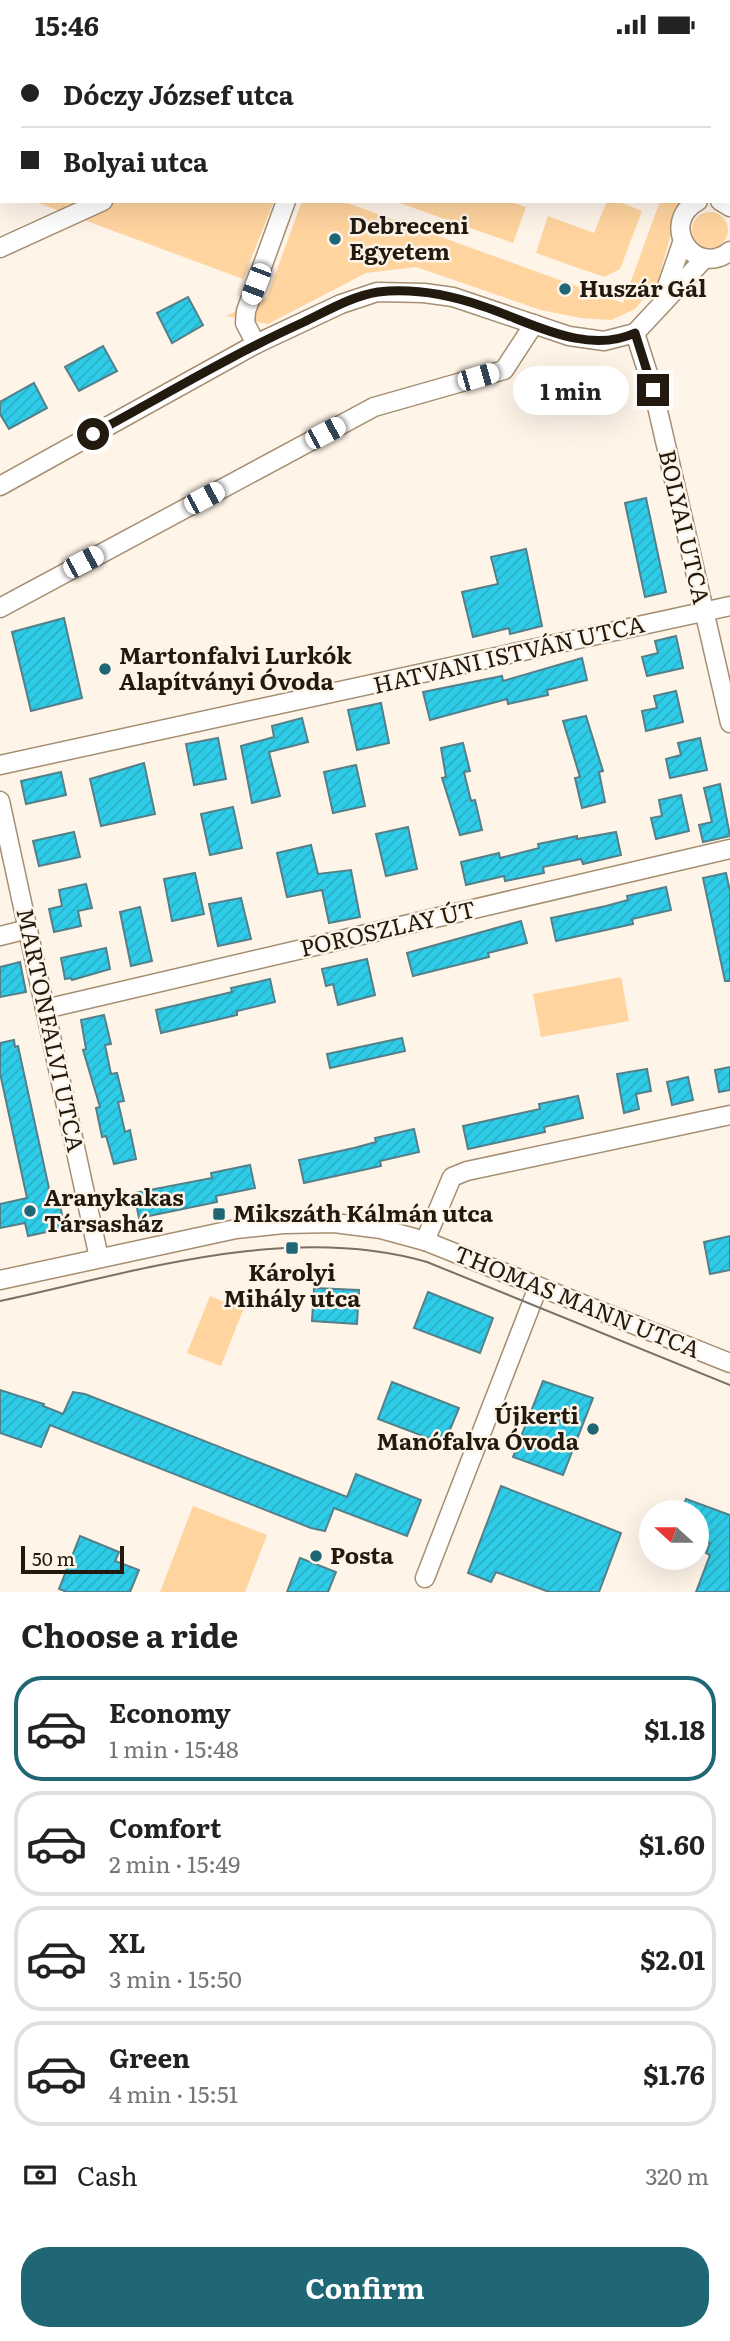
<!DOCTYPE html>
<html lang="en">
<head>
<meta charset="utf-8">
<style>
  :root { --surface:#fff; --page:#f2f2f2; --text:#222; --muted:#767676; --line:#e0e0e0; --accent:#1f6775 }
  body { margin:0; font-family:Literata,serif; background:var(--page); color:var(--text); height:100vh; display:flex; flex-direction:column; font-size:26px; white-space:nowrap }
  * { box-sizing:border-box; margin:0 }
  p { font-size:23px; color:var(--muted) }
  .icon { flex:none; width:38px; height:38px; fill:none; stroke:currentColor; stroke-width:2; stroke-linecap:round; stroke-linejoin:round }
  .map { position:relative; height:1543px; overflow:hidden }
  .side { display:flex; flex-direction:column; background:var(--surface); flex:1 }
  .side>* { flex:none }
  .top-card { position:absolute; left:0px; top:0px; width:732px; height:154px; box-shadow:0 7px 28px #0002; display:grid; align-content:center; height:154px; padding:0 21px; background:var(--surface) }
  .needle { width:46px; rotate:291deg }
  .buttons { position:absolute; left:639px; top:1451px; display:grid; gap:14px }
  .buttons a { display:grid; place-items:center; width:70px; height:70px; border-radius:50%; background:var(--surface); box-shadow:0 7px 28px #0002; font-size:35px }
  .scale { position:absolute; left:21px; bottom:18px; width:103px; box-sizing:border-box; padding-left:7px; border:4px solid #231a0f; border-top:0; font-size:19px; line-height:24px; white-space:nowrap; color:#231a0f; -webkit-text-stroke:5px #fef4e8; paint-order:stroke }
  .end { position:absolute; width:32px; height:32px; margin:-16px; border:9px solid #231a0f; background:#fff; box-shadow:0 0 0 4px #fff }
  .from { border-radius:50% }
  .bubble { position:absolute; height:49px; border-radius:24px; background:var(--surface); box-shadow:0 7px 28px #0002; font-size:23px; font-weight:700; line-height:49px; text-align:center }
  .car { position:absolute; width:21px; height:42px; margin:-21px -10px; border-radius:9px; box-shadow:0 0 5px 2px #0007; background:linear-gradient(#fff 24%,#345 0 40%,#fff 0 76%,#345 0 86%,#fff 0) }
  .top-card b { display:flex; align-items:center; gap:24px; height:66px; font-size:26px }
  .top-card b+b { border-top:2px solid var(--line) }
  .top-card i { width:18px; height:18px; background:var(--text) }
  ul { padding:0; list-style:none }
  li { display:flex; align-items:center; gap:21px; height:105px; margin:0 14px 10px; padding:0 7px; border:4px solid var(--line); border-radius:28px }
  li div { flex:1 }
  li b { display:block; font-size:26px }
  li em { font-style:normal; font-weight:700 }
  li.current { border-color:var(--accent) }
  li>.icon { width:63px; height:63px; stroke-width:1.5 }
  h2 { padding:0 21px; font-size:32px; line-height:84px }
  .pay { display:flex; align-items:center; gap:18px; height:77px; padding:0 21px; font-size:26px }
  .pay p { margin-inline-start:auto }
  .button { display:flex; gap:14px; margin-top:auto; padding:14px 21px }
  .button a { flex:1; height:80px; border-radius:28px; background:var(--accent); color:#fff; font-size:28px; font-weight:700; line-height:80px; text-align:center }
  .status { display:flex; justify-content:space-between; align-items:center; height:49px; padding:0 35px; background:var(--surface); direction:ltr }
  .status svg { height:19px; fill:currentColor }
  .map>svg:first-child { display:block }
  .green { fill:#ffd49f }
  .building { fill:url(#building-hatch); stroke:#557f89; stroke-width:2 }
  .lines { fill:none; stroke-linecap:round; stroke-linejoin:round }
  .minor-casing { stroke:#a58e71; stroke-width:21 }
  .minor { stroke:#fff; stroke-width:18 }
  .tram { stroke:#7b7166; stroke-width:2 }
  .route { stroke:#231a0f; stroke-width:9 }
  .poi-dot { fill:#1f6775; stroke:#fef4e8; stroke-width:2.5 }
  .labels { text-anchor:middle; stroke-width:5; stroke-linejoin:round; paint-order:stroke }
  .poi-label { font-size:23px; font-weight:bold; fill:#231a0f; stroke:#fef4e8; text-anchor:start }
  .street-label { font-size:23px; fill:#231a0f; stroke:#fef4e8 }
</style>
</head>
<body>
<div class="status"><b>15:46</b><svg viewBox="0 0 49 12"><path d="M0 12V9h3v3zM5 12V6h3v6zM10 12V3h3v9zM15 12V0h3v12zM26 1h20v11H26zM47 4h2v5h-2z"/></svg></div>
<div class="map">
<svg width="730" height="1543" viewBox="0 0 730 1543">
  <defs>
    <pattern id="building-hatch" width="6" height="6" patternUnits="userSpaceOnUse" patternTransform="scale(1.75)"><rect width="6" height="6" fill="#2ecce8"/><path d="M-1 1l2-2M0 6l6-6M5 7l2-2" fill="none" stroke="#29afc6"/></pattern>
  </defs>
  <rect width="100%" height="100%" fill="#fef4e8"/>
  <!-- green -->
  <g class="green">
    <path d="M 33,152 L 274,152 L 243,230 Z"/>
    <path d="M 302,152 L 342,152 L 623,254 L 660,152 L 687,152 L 677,163 L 658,232 L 635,260 L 611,271 L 581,269 L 541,261 L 416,218 L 366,224 L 268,275 L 226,267 L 267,248 Z"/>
    <path d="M 394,152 L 509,152 L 526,158 L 513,194 Z"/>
    <path d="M 607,152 L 617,152 L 642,162 L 620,220 L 604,228 L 536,204 L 548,167 L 594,184 Z"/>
    <circle cx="710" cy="181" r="18"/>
    <path d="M 621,928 L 629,972 L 541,988 L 533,945 Z"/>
    <path d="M 210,1247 L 243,1261 L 221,1317 L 187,1304 Z"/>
    <path d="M 193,1457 L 267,1486 L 245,1543 L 160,1543 Z"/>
  </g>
  <!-- building -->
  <g class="building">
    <path d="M 188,248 L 203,276 L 172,294 L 157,264 Z"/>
    <path d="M 103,297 L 117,322 L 79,342 L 65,318 Z"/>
    <path d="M 34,334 L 47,359 L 9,380 L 0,365 L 0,353 Z"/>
    <path d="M 646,449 L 666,543 L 645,548 L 625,454 Z"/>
    <path d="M 526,500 L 542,577 L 510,585 L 509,579 L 473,588 L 462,543 L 498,535 L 491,508 Z"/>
    <path d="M 64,569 L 82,649 L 31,662 L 12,583 Z"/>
    <path d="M 676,587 L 683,619 L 647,627 L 642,608 L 658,604 L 655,592 Z"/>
    <path d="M 582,609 L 587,631 L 547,641 L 548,646 L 508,655 L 507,650 L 430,671 L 423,643 L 502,627 L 503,632 Z"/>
    <path d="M 676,642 L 683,673 L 646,682 L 642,662 L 657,659 L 654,647 Z"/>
    <path d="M 381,654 L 389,694 L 357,701 L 348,661 Z"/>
    <path d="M 586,667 L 603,722 L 599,723 L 605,753 L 582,759 L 575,729 L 580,728 L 563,672 Z"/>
    <path d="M 302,669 L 308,693 L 269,703 L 280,747 L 252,754 L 241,697 L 274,688 L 272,677 Z"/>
    <path d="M 218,689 L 226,730 L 194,736 L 186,695 Z"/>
    <path d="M 700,689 L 707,721 L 670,729 L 666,710 L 681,706 L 678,694 Z"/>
    <path d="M 463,694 L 470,722 L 464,723 L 471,752 L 475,751 L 482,781 L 460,786 L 442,729 L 446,728 L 441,699 Z"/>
    <path d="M 144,714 L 155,765 L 101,777 L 90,730 Z"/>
    <path d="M 356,716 L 365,757 L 333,764 L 324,723 Z"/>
    <path d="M 61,723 L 66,746 L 26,755 L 21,732 Z"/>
    <path d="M 720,735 L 730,787 L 703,793 L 699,776 L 712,773 L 704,739 Z"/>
    <path d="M 681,746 L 689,782 L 656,790 L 651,769 L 662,767 L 659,751 Z"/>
    <path d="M 233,758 L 242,799 L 210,806 L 201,765 Z"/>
    <path d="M 408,778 L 417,820 L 386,827 L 376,785 Z"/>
    <path d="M 74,783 L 80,808 L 39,817 L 33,792 Z"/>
    <path d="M 616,783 L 621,806 L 583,815 L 581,810 L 543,818 L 544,824 L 525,828 L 505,832 L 504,827 L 466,836 L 461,813 L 499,804 L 500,809 L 539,799 L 538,795 L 577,787 L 577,790 Z"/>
    <path d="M 311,796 L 318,825 L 351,821 L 360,868 L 329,874 L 322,841 L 287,848 L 277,804 Z"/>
    <path d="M 195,824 L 204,865 L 172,872 L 164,830 Z"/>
    <path d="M 726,824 L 730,842 L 730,932 L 725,932 L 703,829 Z"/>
    <path d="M 86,835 L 92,859 L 78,862 L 81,877 L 54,883 L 49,860 L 62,857 L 59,841 Z"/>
    <path d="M 666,838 L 671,861 L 632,870 L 633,875 L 556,892 L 551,869 L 606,857 L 628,851 L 627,847 Z"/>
    <path d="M 241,849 L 251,890 L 218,897 L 209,855 Z"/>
    <path d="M 140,858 L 152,912 L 131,917 L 120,863 Z"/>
    <path d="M 521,872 L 527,894 L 488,904 L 489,908 L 413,927 L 407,904 Z"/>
    <path d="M 106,899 L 110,920 L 72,931 L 71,929 L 65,930 L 61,909 Z"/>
    <path d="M 367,910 L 375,946 L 338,956 L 333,935 L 326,937 L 322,920 Z"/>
    <path d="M 20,913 L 26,943 L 0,948 L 0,918 Z"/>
    <path d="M 270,930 L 275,953 L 237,962 L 237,966 L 161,984 L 156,961 L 232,943 L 231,939 Z"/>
    <path d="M 104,966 L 111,995 L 105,996 L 111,1025 L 117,1024 L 124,1052 L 118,1053 L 125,1083 L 130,1081 L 136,1110 L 114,1115 L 106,1087 L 102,1088 L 96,1059 L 100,1058 L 83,1001 L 86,1000 L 81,971 Z"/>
    <path d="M 402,989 L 405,1002 L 330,1019 L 327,1005 Z"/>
    <path d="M 14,991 L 15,998 L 18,997 L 50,1144 L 57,1143 L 65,1179 L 28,1187 L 25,1174 L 0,1179 L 0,1155 L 27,1149 L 0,1024 L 0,994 Z"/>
    <path d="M 730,1018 L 730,1041 L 719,1043 L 715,1021 Z"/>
    <path d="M 647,1020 L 651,1042 L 636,1045 L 639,1060 L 624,1064 L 617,1025 Z"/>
    <path d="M 688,1028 L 693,1051 L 672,1056 L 667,1033 Z"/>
    <path d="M 578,1047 L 583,1069 L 544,1078 L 545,1083 L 468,1100 L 463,1077 L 540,1060 L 539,1055 Z"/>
    <path d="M 414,1080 L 419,1103 L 380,1112 L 381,1117 L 304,1134 L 299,1111 L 354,1099 L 376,1093 L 375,1089 Z"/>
    <path d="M 250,1116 L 255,1139 L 216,1147 L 217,1153 L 139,1169 L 134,1144 L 212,1129 L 211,1124 Z"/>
    <path d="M 730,1187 L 730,1221 L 710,1225 L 704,1193 Z"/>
    <path d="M 314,1239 L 359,1241 L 357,1275 L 312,1272 Z"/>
    <path d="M 428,1243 L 493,1269 L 480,1304 L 414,1279 Z"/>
    <path d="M 543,1332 L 593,1349 L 563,1426 L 513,1408 Z"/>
    <path d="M 392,1333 L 459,1359 L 444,1395 L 378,1370 Z"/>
    <path d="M 0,1341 L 44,1355 L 43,1357 L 63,1365 L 73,1343 L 85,1345 L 347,1448 L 356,1425 L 421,1451 L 407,1487 L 334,1459 L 325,1482 L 311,1479 L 50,1376 L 41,1398 L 0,1384 Z"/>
    <path d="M 501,1437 L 621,1484 L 599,1543 L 549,1543 L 496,1523 L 491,1533 L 468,1524 Z"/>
    <path d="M 686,1450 L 730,1466 L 730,1543 L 696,1543 L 710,1506 L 706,1504 L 710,1494 L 696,1489 L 696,1463 L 681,1463 Z"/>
    <path d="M 80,1487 L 119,1503 L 115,1512 L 139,1521 L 130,1543 L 67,1543 L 59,1540 Z"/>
    <path d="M 300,1509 L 336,1523 L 328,1543 L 287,1543 Z"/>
  </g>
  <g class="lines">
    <defs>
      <g id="minor">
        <path d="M 716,0 L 726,2"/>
        <path d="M 0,66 L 2,66"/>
        <path d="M 730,94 L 730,92"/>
        <path d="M 698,152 C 658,174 694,230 730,202"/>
        <path d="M 720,152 L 730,158"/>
        <path d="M 0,199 L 103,152"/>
        <path d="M 664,246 L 682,194"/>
        <path d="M 635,284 L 653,340 L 730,674"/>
        <path d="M 256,295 L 245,274 L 246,262 L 286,152"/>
        <path d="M 0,437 L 256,295 L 341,255 L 377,243 L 424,244 L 453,248 L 569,287 L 604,292 L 635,284 L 704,210"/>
        <path d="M 0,559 L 374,358 L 504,321 L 534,275"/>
        <path d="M 0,716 L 730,557"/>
        <path d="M 0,752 L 99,1209"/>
        <path d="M 0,887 L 28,880"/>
        <path d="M 45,960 L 730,800"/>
        <path d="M 425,1192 L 452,1128 L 467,1122 L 730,1066"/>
        <path d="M 0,1231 L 236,1180 L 283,1175 L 334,1174 L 381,1180 L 425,1192 L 730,1314"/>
        <path d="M 425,1529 L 538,1238"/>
      </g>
    </defs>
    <!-- minor casing -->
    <use href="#minor" class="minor-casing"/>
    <!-- minor -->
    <use href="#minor" class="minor"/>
    <!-- tram -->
    <g class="tram">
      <path d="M 691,0 L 695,2"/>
      <path d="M 0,1252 C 135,1223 290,1173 427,1213 L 730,1336"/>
    </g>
  </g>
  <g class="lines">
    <!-- route -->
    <path class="route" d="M 93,385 C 163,347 231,306 304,273 C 327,262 352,247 378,243 C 412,239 450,246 482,257 C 529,272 585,307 635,284 L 653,341"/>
  </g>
  <!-- markers -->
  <g class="poi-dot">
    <circle cx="335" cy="190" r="7"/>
    <circle cx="565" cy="240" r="7"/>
    <circle cx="105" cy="620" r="7"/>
    <circle cx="30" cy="1162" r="7"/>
    <rect x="212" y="1158" width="14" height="14" rx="3.5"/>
    <rect x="285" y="1192" width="14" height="14" rx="3.5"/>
    <circle cx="593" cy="1380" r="7"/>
    <circle cx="316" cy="1507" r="7"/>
  </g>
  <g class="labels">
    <!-- poi labels -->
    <g class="poi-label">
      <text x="349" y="185">Debreceni<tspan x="349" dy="26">Egyetem</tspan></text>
      <text x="579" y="248">Huszár Gál</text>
      <text x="119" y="615">Martonfalvi Lurkók<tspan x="119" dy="26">Alapítványi Óvoda</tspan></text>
      <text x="44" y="1157">Aranykakas<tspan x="44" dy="26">Társasház</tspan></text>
      <text x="233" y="1173">Mikszáth Kálmán utca</text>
      <text x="292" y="1232" text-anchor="middle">Károlyi<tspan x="292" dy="26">Mihály utca</tspan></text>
      <text x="579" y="1375" text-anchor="end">Újkerti<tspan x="579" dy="26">Manófalva Óvoda</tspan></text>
      <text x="330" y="1515">Posta</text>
    </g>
    <!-- street labels -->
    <g class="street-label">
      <text transform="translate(684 478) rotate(77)" y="8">BOLYAI UTCA</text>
      <text transform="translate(509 606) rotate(-13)" y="8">HATVANI ISTVÁN UTCA</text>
      <text transform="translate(388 880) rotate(-13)" y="8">POROSZLAY ÚT</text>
      <text transform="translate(50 981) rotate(78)" y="8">MARTONFALVI UTCA</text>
      <text transform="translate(577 1253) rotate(22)" y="8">THOMAS MANN UTCA</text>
    </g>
  </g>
</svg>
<div class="buttons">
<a><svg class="needle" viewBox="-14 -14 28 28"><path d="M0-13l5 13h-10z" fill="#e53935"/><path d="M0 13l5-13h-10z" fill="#767676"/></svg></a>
</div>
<div class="scale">50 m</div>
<i class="end from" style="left:93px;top:385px"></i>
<i class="end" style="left:653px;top:341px"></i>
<div class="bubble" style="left:513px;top:317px;width:116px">1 min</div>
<i class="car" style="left:256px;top:235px;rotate:201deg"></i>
<i class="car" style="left:478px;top:328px;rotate:74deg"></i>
<i class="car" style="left:325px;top:384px;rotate:62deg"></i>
<i class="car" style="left:204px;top:449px;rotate:62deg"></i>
<i class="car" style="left:83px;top:513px;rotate:62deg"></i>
<div class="top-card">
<b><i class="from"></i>Dóczy József utca</b>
<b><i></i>Bolyai utca</b>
</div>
</div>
<section class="side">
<h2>Choose a ride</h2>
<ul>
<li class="current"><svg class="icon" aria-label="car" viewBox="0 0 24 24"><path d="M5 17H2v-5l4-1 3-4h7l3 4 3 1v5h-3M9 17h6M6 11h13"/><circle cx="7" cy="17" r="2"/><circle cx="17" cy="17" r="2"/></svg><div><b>Economy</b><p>1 min · 15:48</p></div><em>$1.18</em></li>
<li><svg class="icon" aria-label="car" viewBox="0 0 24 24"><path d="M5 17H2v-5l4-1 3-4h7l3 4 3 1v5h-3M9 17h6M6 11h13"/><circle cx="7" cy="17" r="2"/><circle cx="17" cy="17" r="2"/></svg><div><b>Comfort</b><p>2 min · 15:49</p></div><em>$1.60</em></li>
<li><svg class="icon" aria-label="car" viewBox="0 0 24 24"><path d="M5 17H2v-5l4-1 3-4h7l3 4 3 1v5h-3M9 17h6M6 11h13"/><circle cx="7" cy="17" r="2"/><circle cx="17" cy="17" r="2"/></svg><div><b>XL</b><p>3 min · 15:50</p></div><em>$2.01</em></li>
<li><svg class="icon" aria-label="car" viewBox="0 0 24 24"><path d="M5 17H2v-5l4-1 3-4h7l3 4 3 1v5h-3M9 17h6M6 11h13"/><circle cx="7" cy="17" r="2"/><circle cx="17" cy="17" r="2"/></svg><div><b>Green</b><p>4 min · 15:51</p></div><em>$1.76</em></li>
</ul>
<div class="pay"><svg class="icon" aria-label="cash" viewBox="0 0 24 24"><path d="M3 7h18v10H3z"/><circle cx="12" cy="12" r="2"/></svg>Cash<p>320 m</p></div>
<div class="button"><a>Confirm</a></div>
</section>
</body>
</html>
